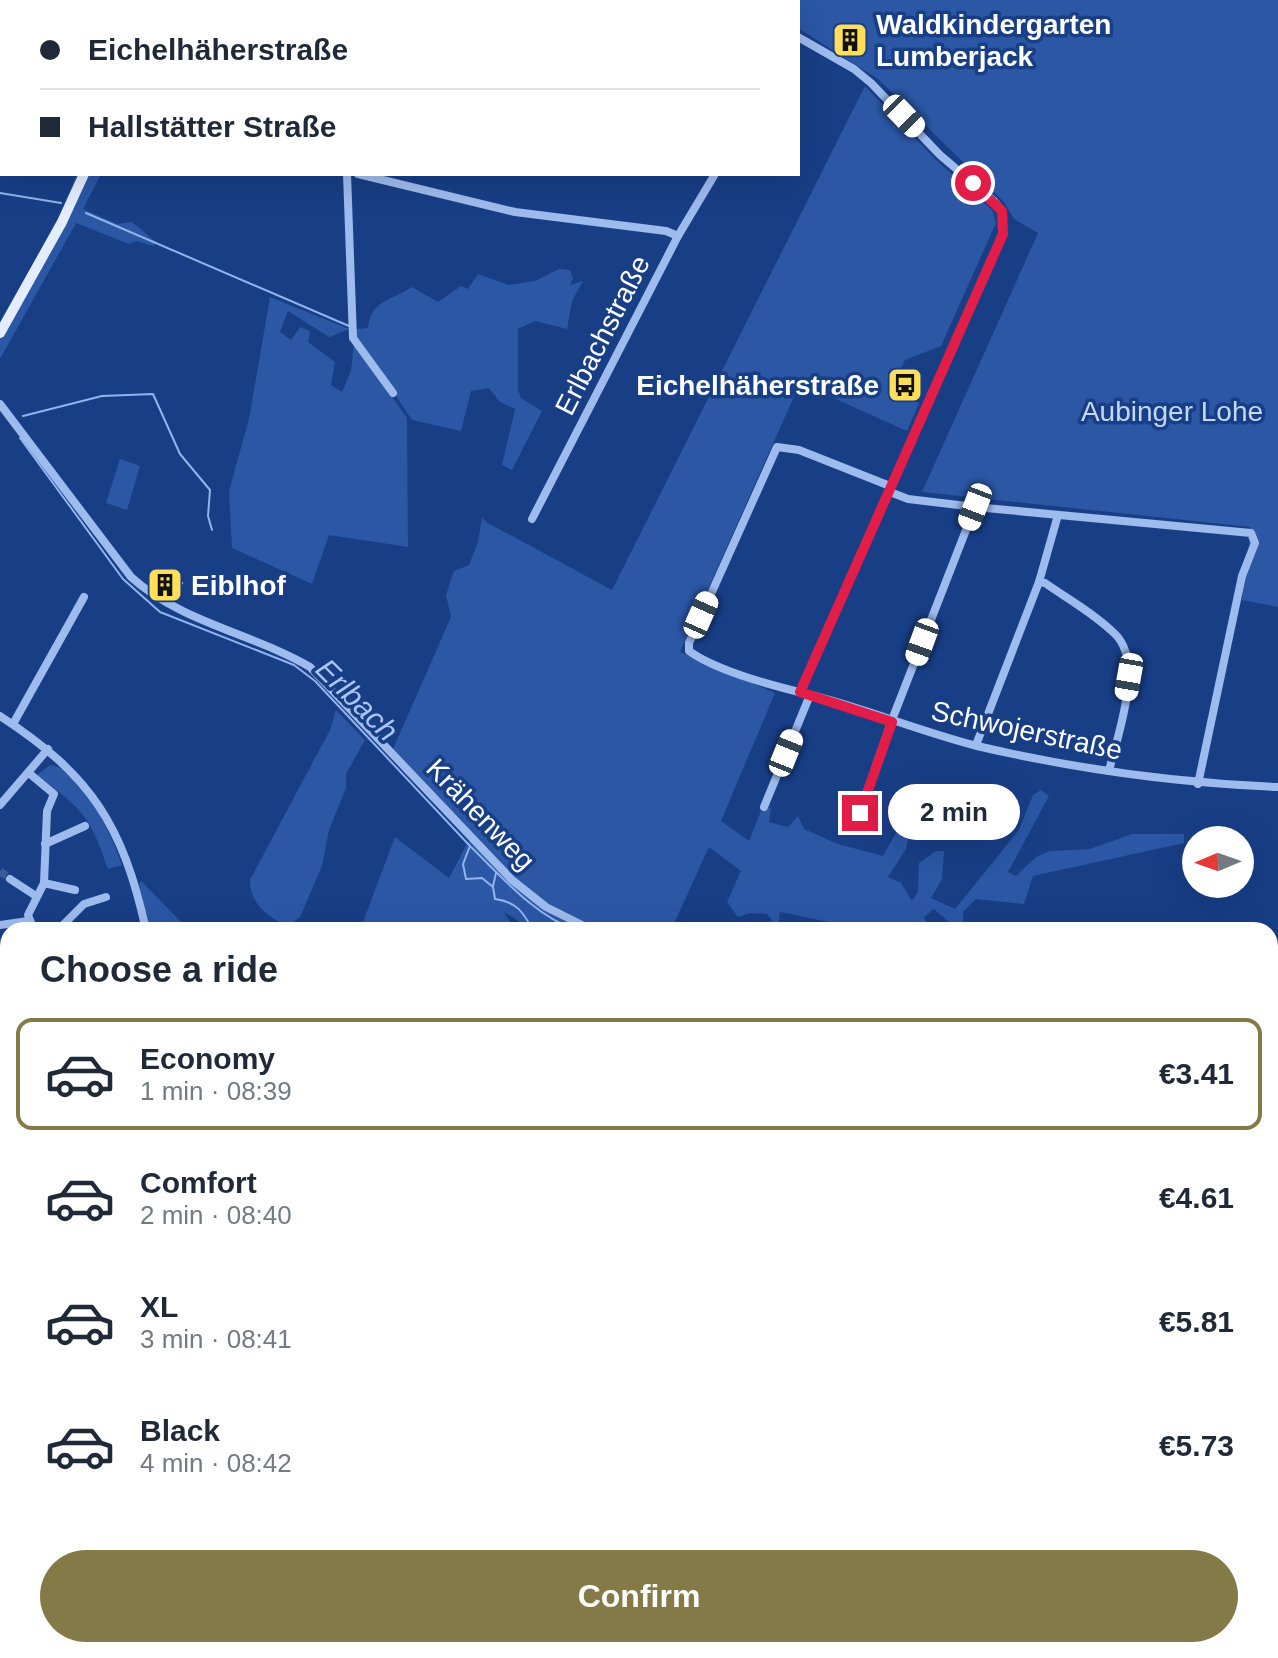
<!DOCTYPE html>
<html lang="en">
<head>
<meta charset="utf-8">
<style>
  :root { --surface:#fff; --page:#f6f6f7; --text:#1f2937; --muted:#747a83; --line:#e0e1e3; --accent:#847a47 }
  body { margin:0; font-family:Helvetica,sans-serif; background:var(--page); color:var(--text); height:100vh; display:flex; flex-direction:column; font-size:30px; white-space:nowrap }
  * { box-sizing:border-box; margin:0 }
  p { font-size:26px; color:var(--muted) }
  .icon { flex:none; width:44px; height:44px; fill:none; stroke:currentColor; stroke-width:2; stroke-linecap:round; stroke-linejoin:round }
  .map { position:relative; flex:1; overflow:hidden }
  .details { position:absolute; left:0px; top:922px; width:1278px; height:736px; display:flex; flex-direction:column; background:var(--surface); border-radius:24px 24px 0 0; box-shadow:0 8px 32px #0002 }
  .details>* { flex:none }
  .banner { position:absolute; left:0px; top:0px; width:800px; height:176px; box-shadow:0 8px 32px #0002; display:grid; align-content:center; height:176px; padding:0 40px; background:var(--surface) }
  .needle { width:52px; rotate:268deg }
  .tools { position:absolute; left:1182px; top:826px; display:grid; gap:16px }
  .tools a { display:grid; place-items:center; width:72px; height:72px; border-radius:50%; background:var(--surface); box-shadow:0 8px 32px #0002; font-size:40px }
  .end { position:absolute; width:36px; height:36px; margin:-18px; border:10px solid #e11d48; background:#fff; box-shadow:0 0 0 4px #fff }
  .from { border-radius:50% }
  .bubble { position:absolute; height:56px; border-radius:28px; background:var(--surface); box-shadow:0 8px 32px #0002; font-size:26px; font-weight:700; line-height:56px; text-align:center }
  .car { position:absolute; width:24px; height:48px; margin:-24px -12px; border-radius:10px; box-shadow:0 0 6px 2px #0007; background:linear-gradient(#fff 24%,#345 0 40%,#fff 0 76%,#345 0 86%,#fff 0) }
  .banner b { display:flex; align-items:center; gap:28px; height:76px; font-size:30px }
  .banner b+b { border-top:2px solid var(--line) }
  .banner i { width:20px; height:20px; background:var(--text) }
  ul { padding:0; list-style:none }
  li { display:flex; align-items:center; gap:24px; height:112px; margin:0 16px 12px; padding:0 24px; border:4px solid transparent; border-radius:16px }
  li div { flex:1 }
  li b { display:block; font-size:30px }
  li em { font-style:normal; font-weight:700 }
  li.current { border-color:var(--accent) }
  li>.icon { width:72px; height:72px; stroke-width:1.5 }
  h2 { padding:0 40px; font-size:36px; line-height:96px }
  .cta { display:flex; gap:16px; margin-top:auto; padding:16px 40px }
  .cta a { flex:1; height:92px; border-radius:48px; background:var(--accent); color:#fff; font-size:32px; font-weight:700; line-height:92px; text-align:center }
  .map>svg:first-child { display:block }
  .green { fill:#2b57a5 }
  .water { fill:#314e84; stroke:#91b4ef; stroke-width:2 }
  .lines { fill:none; stroke-linecap:round; stroke-linejoin:round }
  .stream { stroke:#91b4ef; stroke-width:2 }
  .building { fill:#4069b0; stroke:#c4d7f9; stroke-width:2 }
  .minor-tunnel { stroke:#3b5b98; stroke-width:8; stroke-dasharray:8 4; stroke-linecap:butt }
  .minor { stroke:#9ebbed; stroke-width:8 }
  .major { stroke:#e4ecff; stroke-width:10 }
  .route { stroke:#e11d48; stroke-width:10 }
  .labels { text-anchor:middle; stroke-width:7; stroke-linejoin:round; paint-order:stroke }
  .poi-label { font-size:28px; font-weight:bold; fill:#fff; stroke:#183e86; text-anchor:start }
  .street-label { font-size:28px; fill:#fff; stroke:#183e86 }
  .park-label { font-size:28px; fill:#c4d7f9; stroke:#183e86 }
  .water-label { font-size:30px; font-style:italic; fill:#aac5f4; stroke:#183e86 }
</style>
</head>
<body>
<div class="map">
<svg width="1278" height="1658" viewBox="0 0 1278 1658">
  <rect width="100%" height="100%" fill="#183e86"/>
  <!-- green -->
  <g class="green">
    <path d="M 761,0 L 1278,0 L 1278,607 L 1242,600 L 1251,527 L 922,492 L 1038,233 L 1014,219 L 1004,202 L 878,79 L 798,28 L 798,2 Z"/>
    <path d="M 865,86 L 935,159 L 992,210 L 996,223 L 941,346 L 905,360 L 892,390 L 919,403 L 907,431 L 800,383 L 680,652 L 775,693 L 721,821 L 749,841 L 761,811 L 771,807 L 769,822 L 788,827 L 798,816 L 804,829 L 838,844 L 883,856 L 901,824 L 907,794 L 913,792 L 916,797 L 906,849 L 888,877 L 901,883 L 912,901 L 918,892 L 919,863 L 936,851 L 944,851 L 942,879 L 931,898 L 955,909 L 1019,830 L 1033,795 L 1041,790 L 1049,796 L 1008,872 L 1016,876 L 1036,857 L 1050,851 L 1090,849 L 1132,834 L 1184,834 L 1184,843 L 1033,876 L 1024,904 L 976,899 L 963,912 L 963,930 L 958,930 L 934,909 L 924,917 L 930,930 L 863,929 L 780,912 L 778,929 L 767,914 L 750,913 L 738,917 L 727,902 L 741,871 L 709,847 L 671,930 L 603,930 C 513,902 457,812 393,749 L 451,617 L 446,595 L 454,571 L 469,565 L 478,542 L 482,517 L 486,522 L 612,590 Z"/>
    <path d="M 77,174 L 101,174 L 83,209 L 117,224 L 132,222 L 156,242 L 154,246 L 136,241 L 129,244 L 76,223 L 0,359 L 0,322 L 58,219 Z"/>
    <path d="M 559,269 L 570,270 L 573,278 L 570,285 L 583,281 L 572,301 L 567,329 L 535,321 L 518,329 L 518,390 L 521,398 L 542,411 L 512,470 L 502,465 L 515,409 L 500,402 L 489,388 L 471,391 L 461,431 L 412,420 L 355,335 L 356,329 L 368,328 C 371,300 390,301 412,287 L 438,302 L 461,286 L 468,289 L 478,274 L 508,285 L 535,281 Z"/>
    <path d="M 270,297 L 349,329 L 329,337 L 288,311 L 280,332 L 291,340 L 300,327 L 310,331 L 308,342 L 335,362 L 331,385 L 342,392 L 351,371 L 354,343 L 407,418 L 408,547 L 329,535 L 312,584 L 232,548 L 229,491 L 249,419 Z"/>
    <path d="M 120,459 L 140,466 L 127,510 L 106,503 Z"/>
    <path d="M 336,710 L 365,740 L 346,774 L 346,788 L 329,830 L 322,866 L 300,917 L 288,926 C 268,918 249,902 250,880 L 330,730 Z"/>
    <path d="M 50,765 C 82,768 113,838 122,865 L 108,869 C 89,813 82,810 37,775 Z"/>
    <path d="M 395,837 L 449,878 L 469,840 C 504,875 537,913 585,930 L 524,930 L 520,922 L 504,912 L 515,930 L 360,930 Z"/>
    <path d="M 141,881 L 189,930 L 150,930 L 139,885 Z"/>
    <path d="M 1270,1038 L 1278,1040 L 1278,1658 L 1043,1658 L 1029,1650 L 1270,1650 Z"/>
    <path d="M 678,1650 L 759,1650 L 759,1658 L 677,1658 Z"/>
  </g>
  <!-- water -->
  <path class="water" d="M 759,1650 L 1029,1650 L 1043,1658 L 759,1658 Z"/>
  <g class="lines">
    <!-- stream -->
    <g class="stream">
      <path d="M 0,193 L 61,203"/>
      <path d="M 86,213 L 349,326"/>
      <path d="M 23,416 L 102,396 L 153,394 L 180,454 L 210,490 L 208,516 L 212,530"/>
      <path d="M 20,438 L 123,579 L 160,612 L 294,665 L 315,681 L 470,846 L 463,864 L 466,879 L 482,878 L 493,887 L 495,899 C 517,902 523,912 533,930"/>
      <path d="M 471,847 C 501,876 535,916 576,930"/>
      <path d="M 493,886 L 496,873"/>
      <path d="M 1270,1046 L 1278,1048"/>
      <path d="M 368,1658 L 376,1650"/>
    </g>
  </g>
  <!-- building -->
  <path class="building" d="M 157,570 L 182,583 L 174,598 L 150,583 Z"/>
  <g class="lines">
    <!-- minor-tunnel -->
    <path class="minor-tunnel" d="M 0,871 L 10,879"/>
    <!-- minor -->
    <g class="minor">
      <path d="M 752,0 L 754,2"/>
      <path d="M 798,37 L 854,69 L 871,83 L 940,155 L 994,201 L 1002,211 L 1003,234 L 800,692"/>
      <path d="M 347,174 L 353,338 L 393,393"/>
      <path d="M 358,174 L 515,212 L 666,231 L 678,236"/>
      <path d="M 0,404 L 131,577 C 182,623 252,633 310,667 L 512,880 L 546,907 L 592,930"/>
      <path d="M 890,486 L 799,450 L 777,447 L 689,643 L 689,651 C 717,671 770,685 803,693 C 862,707 918,731 977,746 C 1076,769 1176,783 1278,787"/>
      <path d="M 890,492 L 908,499 L 975,507 L 1251,533 L 1255,543 L 1242,576 L 1198,784"/>
      <path d="M 532,519 L 678,236 L 715,174"/>
      <path d="M 1039,582 L 1045,583 C 1068,599 1095,614 1115,634 C 1145,663 1117,736 1109,771"/>
      <path d="M 0,716 C 91,775 123,825 146,930"/>
      <path d="M 13,724 L 84,597"/>
      <path d="M 976,745 L 1039,582 L 1058,515"/>
      <path d="M 30,774 L 54,794 L 47,811 L 44,883 L 28,915 L 34,930"/>
      <path d="M 0,805 L 48,749"/>
      <path d="M 764,807 L 810,695"/>
      <path d="M 856,818 L 860,813 L 890,725 L 975,507"/>
      <path d="M 45,844 L 85,826"/>
      <path d="M 10,879 L 36,896"/>
      <path d="M 44,883 L 75,890"/>
      <path d="M 0,925 L 28,921"/>
      <path d="M 58,930 L 84,904 L 106,897"/>
      <path d="M 0,961 L 8,961"/>
      <path d="M 0,1026 L 8,1016"/>
      <path d="M 1270,1040 L 1278,1042"/>
      <path d="M 0,1066 L 8,1074"/>
      <path d="M 0,1165 L 8,1173"/>
      <path d="M 0,1256 L 8,1246"/>
      <path d="M 0,1291 L 8,1298"/>
      <path d="M 0,1434 L 8,1440"/>
      <path d="M 0,1568 L 8,1571"/>
      <path d="M 122,1658 L 126,1650"/>
      <path d="M 307,1658 L 307,1650"/>
    </g>
    <!-- major -->
    <g class="major">
      <path d="M 152,2 L 153,0"/>
      <path d="M 0,333 L 62,222 L 84,174"/>
    </g>
  </g>
  <g class="lines">
    <!-- route -->
    <path class="route" d="M 860,813 L 892,722 L 800,692 L 1003,234 L 1002,211 L 973,183"/>
  </g>
  <!-- icons -->
  <defs>
    <symbol id="building-square" viewBox="-11 -11 22 22"><rect x="-9" y="-9" width="18" height="18" rx="4" fill="#ffde5a" stroke="#183e86"/><path d="M-4-6H4V6H1V3H-1V6H-4ZM-2.5-4.3h1.7v1.8h-1.7ZM.8-4.3h1.7v1.8H.8ZM-2.5-1h1.7V.8h-1.7ZM.8-1h1.7V.8H.8Z" fill="#111"/></symbol>
    <symbol id="bus-square" viewBox="-11 -11 22 22"><rect x="-9" y="-9" width="18" height="18" rx="4" fill="#ffde5a" stroke="#183e86"/><path d="M-5-6H5V4H4V6H2V4H-2V6H-4V4H-5ZM-3.5-4V0h7V-4ZM-3.5 1.2v1.5H-2V1.2ZM2 1.2v1.5H3.5V1.2Z" fill="#111"/></symbol>
  </defs>
  <g fill-rule="evenodd">
    <use href="#building-square" x="830" y="20" width="40" height="40"/>
    <use href="#bus-square" x="885" y="365" width="40" height="40"/>
    <use href="#building-square" x="145" y="565" width="40" height="40"/>
  </g>
  <g class="labels">
    <!-- poi labels -->
    <g class="poi-label">
      <text x="876" y="34">Waldkindergarten<tspan x="876" dy="32">Lumberjack</tspan></text>
      <text x="879" y="395" text-anchor="end">Eichelhäherstraße</text>
      <text x="191" y="595">Eiblhof</text>
    </g>
    <!-- street labels -->
    <g class="street-label">
      <text transform="translate(602 335) rotate(-63)" y="10">Erlbachstraße</text>
      <text transform="translate(1027 730) rotate(12)" y="10">Schwojerstraße</text>
      <text transform="translate(481 814) rotate(46)" y="10">Krähenweg</text>
    </g>
    <!-- park labels -->
    <g class="park-label">
      <text x="1172" y="421">Aubinger Lohe</text>
    </g>
    <!-- water labels -->
    <g class="water-label">
      <text transform="translate(357 700) rotate(45)" y="10">Erlbach</text>
    </g>
  </g>
</svg>
<div class="tools">
<a><svg class="needle" viewBox="-14 -14 28 28"><path d="M0-13l5 13h-10z" fill="#e53935"/><path d="M0 13l5-13h-10z" fill="#747a83"/></svg></a>
</div>
<i class="end from" style="left:973px;top:183px"></i>
<i class="end" style="left:860px;top:813px"></i>
<div class="bubble" style="left:888px;top:784px;width:132px">2 min</div>
<i class="car" style="left:904px;top:116px;rotate:136deg"></i>
<i class="car" style="left:975px;top:507px;rotate:201deg"></i>
<i class="car" style="left:701px;top:615px;rotate:24deg"></i>
<i class="car" style="left:922px;top:642px;rotate:200deg"></i>
<i class="car" style="left:1129px;top:677px;rotate:190deg"></i>
<i class="car" style="left:786px;top:753px;rotate:22deg"></i>
<div class="banner">
<b><i class="from"></i>Eichelhäherstraße</b>
<b><i></i>Hallstätter Straße</b>
</div>
<section class="details">
<h2>Choose a ride</h2>
<ul>
<li class="current"><svg class="icon" aria-label="car" viewBox="0 0 24 24"><path d="M5 17H2v-5l4-1 3-4h7l3 4 3 1v5h-3M9 17h6M6 11h13"/><circle cx="7" cy="17" r="2"/><circle cx="17" cy="17" r="2"/></svg><div><b>Economy</b><p>1 min · 08:39</p></div><em>€3.41</em></li>
<li><svg class="icon" aria-label="car" viewBox="0 0 24 24"><path d="M5 17H2v-5l4-1 3-4h7l3 4 3 1v5h-3M9 17h6M6 11h13"/><circle cx="7" cy="17" r="2"/><circle cx="17" cy="17" r="2"/></svg><div><b>Comfort</b><p>2 min · 08:40</p></div><em>€4.61</em></li>
<li><svg class="icon" aria-label="car" viewBox="0 0 24 24"><path d="M5 17H2v-5l4-1 3-4h7l3 4 3 1v5h-3M9 17h6M6 11h13"/><circle cx="7" cy="17" r="2"/><circle cx="17" cy="17" r="2"/></svg><div><b>XL</b><p>3 min · 08:41</p></div><em>€5.81</em></li>
<li><svg class="icon" aria-label="car" viewBox="0 0 24 24"><path d="M5 17H2v-5l4-1 3-4h7l3 4 3 1v5h-3M9 17h6M6 11h13"/><circle cx="7" cy="17" r="2"/><circle cx="17" cy="17" r="2"/></svg><div><b>Black</b><p>4 min · 08:42</p></div><em>€5.73</em></li>
</ul>
<div class="cta"><a>Confirm</a></div>
</section>
</div>
</body>
</html>
